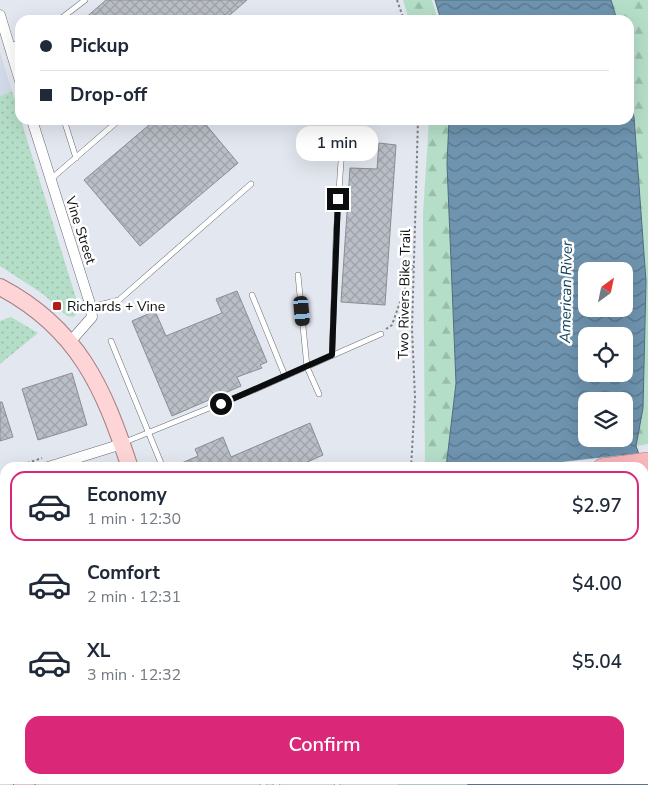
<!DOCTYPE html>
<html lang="en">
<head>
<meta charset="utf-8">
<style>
  :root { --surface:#fff; --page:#f2f2f3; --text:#1f2937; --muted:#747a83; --line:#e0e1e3; --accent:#db2777 }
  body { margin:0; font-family:"Nunito Sans",sans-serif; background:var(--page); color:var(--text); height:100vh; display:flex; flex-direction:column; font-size:19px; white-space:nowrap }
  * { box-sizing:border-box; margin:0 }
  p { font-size:16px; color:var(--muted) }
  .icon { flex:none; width:28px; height:28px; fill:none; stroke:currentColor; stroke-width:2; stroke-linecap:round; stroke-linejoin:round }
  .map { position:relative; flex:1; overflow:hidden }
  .drawer { position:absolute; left:0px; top:462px; width:649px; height:322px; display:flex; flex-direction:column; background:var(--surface); border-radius:15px 15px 0 0; box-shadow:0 5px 20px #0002 }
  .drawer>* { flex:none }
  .hud { position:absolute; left:15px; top:15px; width:619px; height:110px; border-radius:15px; box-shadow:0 5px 20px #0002; display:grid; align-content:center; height:110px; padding:0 25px; background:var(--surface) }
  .needle { width:32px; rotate:33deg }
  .tools { position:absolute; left:578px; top:262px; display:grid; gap:10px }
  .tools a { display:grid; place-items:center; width:55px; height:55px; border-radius:10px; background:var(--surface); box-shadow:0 5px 20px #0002; font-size:25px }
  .end { position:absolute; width:22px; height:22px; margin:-11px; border:6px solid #0b0d0f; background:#fff; box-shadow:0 0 0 2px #fff }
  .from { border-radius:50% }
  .bubble { position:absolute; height:35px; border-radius:15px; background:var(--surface); box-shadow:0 5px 20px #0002; font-size:16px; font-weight:600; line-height:35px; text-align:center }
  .car { position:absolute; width:15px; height:30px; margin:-15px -8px; border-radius:6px; box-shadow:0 0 4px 1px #0007; background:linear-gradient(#222 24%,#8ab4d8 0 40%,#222 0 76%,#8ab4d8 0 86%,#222 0) }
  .hud b { display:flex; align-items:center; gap:18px; height:48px; font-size:19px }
  .hud b+b { border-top:1px solid var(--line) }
  .hud i { width:12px; height:12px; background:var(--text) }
  ul { padding:9px 0 0; list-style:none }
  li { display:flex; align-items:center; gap:15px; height:70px; margin:0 10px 8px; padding:0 15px; border:2px solid transparent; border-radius:15px }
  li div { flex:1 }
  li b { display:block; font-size:19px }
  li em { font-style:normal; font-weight:600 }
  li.selected { border-color:var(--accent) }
  li>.icon { width:45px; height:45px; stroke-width:1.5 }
  .action { display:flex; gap:10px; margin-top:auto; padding:10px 25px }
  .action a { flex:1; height:58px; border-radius:15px; background:var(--accent); color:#fff; font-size:20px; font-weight:600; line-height:58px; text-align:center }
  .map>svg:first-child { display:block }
  .built { fill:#d3dbe9 }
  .forest { fill:url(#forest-firs) }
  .park { fill:url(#park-dots) }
  .water { fill:url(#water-waves); stroke:#516c7f; fill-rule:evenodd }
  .pier { fill:#e3e7ef }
  .building { fill:url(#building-cross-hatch); stroke:#898d94 }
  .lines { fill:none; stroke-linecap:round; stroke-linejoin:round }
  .lane-casing { stroke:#6a6e75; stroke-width:6 }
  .street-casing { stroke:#6a6e75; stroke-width:11 }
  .primary-casing { stroke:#a77d80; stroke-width:18 }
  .highway-casing { stroke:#a77d80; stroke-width:20 }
  .path { stroke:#7e8287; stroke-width:2; stroke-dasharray:2.5 2.5; stroke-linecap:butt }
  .lane { stroke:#fff; stroke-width:5 }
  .street { stroke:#fff; stroke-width:10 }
  .primary { stroke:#fdd5d7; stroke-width:16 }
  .highway { stroke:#fbb9bd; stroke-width:19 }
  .tram { stroke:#3d3f43; stroke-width:1 }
  .route { stroke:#0b0d0f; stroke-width:6 }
  .poi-dot { fill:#ae1d18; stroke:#fff; stroke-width:2 }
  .labels { text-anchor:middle; stroke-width:5; stroke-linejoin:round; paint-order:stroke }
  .street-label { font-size:14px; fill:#0b0d0f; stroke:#fff }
  .poi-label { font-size:14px; fill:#0b0d0f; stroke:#fff; text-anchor:start }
  .water-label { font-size:15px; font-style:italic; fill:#0f3f5b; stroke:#fff }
</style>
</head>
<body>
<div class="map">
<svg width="648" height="785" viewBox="0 0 648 785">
  <defs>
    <pattern id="forest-firs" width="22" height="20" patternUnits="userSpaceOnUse" patternTransform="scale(1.25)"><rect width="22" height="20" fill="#b5dec8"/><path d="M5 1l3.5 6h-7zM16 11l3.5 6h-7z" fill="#9abdab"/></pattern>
    <pattern id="park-dots" width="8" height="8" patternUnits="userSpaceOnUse" patternTransform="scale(1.25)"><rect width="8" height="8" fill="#b5dec8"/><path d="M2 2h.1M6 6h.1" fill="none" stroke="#9abdab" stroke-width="1.8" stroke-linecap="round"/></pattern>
    <pattern id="water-waves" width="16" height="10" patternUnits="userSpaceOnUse" patternTransform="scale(1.25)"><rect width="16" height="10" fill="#6f94af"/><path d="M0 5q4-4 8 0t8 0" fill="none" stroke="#59778d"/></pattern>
    <pattern id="building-cross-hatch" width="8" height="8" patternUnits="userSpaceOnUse" patternTransform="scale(1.25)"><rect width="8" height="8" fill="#babec6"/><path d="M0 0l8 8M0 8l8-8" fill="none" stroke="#9fa2a9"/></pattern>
  </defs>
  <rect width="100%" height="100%" fill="#e3e7ef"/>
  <!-- built -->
  <path class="built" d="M 0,52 L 12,91 L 0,96 Z"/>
  <!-- forest -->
  <g class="forest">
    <path d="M 403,0 L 432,0 L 438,20 L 409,20 Z"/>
    <path d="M 611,0 L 648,0 L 648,444 L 636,446 C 648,338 642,226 634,117 L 629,94 L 629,20 L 617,20 Z"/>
    <path d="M 429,120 L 449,120 L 447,164 L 456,383 L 446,467 L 425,468 L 423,214 Z"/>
    <rect x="398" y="780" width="70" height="5"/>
  </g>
  <!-- park -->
  <g class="park">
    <path d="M 12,91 L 80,311 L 73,317 L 67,316 L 43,294 L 0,266 L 0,96 Z"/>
    <path d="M 11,317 L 38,333 L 0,364 L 0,321 Z"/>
  </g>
  <!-- water -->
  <g class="water">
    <path d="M 435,0 L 611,0 L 617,20 L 441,20 Z"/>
    <path d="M 629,94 L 634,117 L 646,281 L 643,408 L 636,446 L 644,468 L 446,468 L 456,383 L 447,164 L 449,120 L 629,120 ZM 586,271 L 624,271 L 624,309 L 586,309 ZM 586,336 L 624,336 L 624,374 L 586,374 ZM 586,401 L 624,401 L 624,439 L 586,439 Z"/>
    <path d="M 644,468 L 648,479 L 648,785 L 468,785 L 468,780 L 644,780 Z"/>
  </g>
  <!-- pier -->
  <path class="pier" d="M 641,453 L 648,476 L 644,476 L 644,468 L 518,467 Z"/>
  <!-- building -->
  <g class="building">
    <path d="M 106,0 L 247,0 L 224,20 L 83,20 Z"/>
    <path d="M 155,120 L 202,120 L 238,163 L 140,246 L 84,180 Z"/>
    <path d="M 379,143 L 396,145 L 385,305 L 341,302 L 350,168 L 377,169 Z"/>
    <path d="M 237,291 L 267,362 L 260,365 L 262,368 L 237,377 L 241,386 L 172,416 L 132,321 L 155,311 L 166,336 L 222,313 L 216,299 Z"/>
    <path d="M 72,373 L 87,425 L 38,440 L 22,389 Z"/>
    <path d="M 0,402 L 2,402 L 13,437 L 0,441 Z"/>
    <path d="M 310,423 L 323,455 L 294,468 L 170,468 L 198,456 L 195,449 L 223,437 L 231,457 Z"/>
  </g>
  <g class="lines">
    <defs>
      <g id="lane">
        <path d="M 59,20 L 85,0"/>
        <path d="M 9,46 L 20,43"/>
        <path d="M 64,120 L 76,158"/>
        <path d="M 51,179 L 119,120"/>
        <path d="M 298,275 L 307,367 L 319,394"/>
        <path d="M 252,295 L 285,376"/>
        <path d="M 91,307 L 119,300 L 251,184"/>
        <path d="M 111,341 L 163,468"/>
        <path d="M 332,355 L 336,236 L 341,161 L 348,150 L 368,136"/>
        <path d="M 125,442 L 254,390 L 381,334"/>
        <path d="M 0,570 L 5,587"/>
        <path d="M 260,780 L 264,785"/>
        <path d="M 273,780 L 277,785"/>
        <path d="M 337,785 L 338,780"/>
      </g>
      <g id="street">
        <path d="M 0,15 L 20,81"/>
        <path d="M 32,120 L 91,307 L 92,317 L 70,342"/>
        <path d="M 45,468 L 122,444"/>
        <path d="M 0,485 L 5,483"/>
      </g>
      <g id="primary">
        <path d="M 0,287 C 78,328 104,388 130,468"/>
        <path d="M 0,648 L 5,647"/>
        <path d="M 22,785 L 28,780"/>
      </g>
      <g id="highway">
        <path d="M 602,468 L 648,462"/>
        <path d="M 644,513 L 648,513"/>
      </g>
    </defs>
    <!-- lane casing -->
    <use href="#lane" class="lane-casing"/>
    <!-- street casing -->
    <use href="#street" class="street-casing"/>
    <!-- primary casing -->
    <use href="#primary" class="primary-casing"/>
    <!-- highway casing -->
    <use href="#highway" class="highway-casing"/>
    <!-- path -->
    <g class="path">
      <path d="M 397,0 L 404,20"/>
      <path d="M 386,329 L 392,325 L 413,265"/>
      <path d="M 13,468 L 42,458"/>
      <path d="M 411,468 L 415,398 L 412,329 L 418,120"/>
      <path d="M 391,780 L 391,785"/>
      <path d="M 409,780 L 409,785"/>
    </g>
    <!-- lane -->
    <use href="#lane" class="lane"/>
    <!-- street -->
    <use href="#street" class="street"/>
    <!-- primary -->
    <use href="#primary" class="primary"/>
    <!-- highway -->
    <use href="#highway" class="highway"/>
    <!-- tram -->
    <g class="tram">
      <path d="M 644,472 L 648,472"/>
      <path d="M 0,665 L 5,664"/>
    </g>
  </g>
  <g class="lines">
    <!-- route -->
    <path class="route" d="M 221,404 L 332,355 L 338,199"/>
  </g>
  <!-- markers -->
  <rect class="poi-dot" x="52" y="301" width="10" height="10" rx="2.5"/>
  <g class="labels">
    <!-- street labels -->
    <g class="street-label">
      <text transform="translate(81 230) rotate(72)" y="5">Vine Street</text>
      <text transform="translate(404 294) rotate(-89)" y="5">Two Rivers Bike Trail</text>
    </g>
    <!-- poi labels -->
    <g class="poi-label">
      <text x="67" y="311">Richards + Vine</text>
    </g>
    <!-- water labels -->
    <g class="water-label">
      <text transform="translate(566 292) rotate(-89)" y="5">American River</text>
    </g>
  </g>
</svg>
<div class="tools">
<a><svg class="needle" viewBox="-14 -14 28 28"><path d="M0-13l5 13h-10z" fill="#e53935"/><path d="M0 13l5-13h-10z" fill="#747a83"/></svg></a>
<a><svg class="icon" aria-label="locate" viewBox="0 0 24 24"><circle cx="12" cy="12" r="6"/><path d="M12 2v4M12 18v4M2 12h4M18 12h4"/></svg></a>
<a><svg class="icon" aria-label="layers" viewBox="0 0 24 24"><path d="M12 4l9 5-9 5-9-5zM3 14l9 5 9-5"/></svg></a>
</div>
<i class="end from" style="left:221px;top:404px"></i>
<i class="end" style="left:338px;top:199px"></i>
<div class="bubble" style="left:296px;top:126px;width:82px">1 min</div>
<i class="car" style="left:302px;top:311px;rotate:175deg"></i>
<div class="hud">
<b><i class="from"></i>Pickup</b>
<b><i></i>Drop-off</b>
</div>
<section class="drawer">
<ul>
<li class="selected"><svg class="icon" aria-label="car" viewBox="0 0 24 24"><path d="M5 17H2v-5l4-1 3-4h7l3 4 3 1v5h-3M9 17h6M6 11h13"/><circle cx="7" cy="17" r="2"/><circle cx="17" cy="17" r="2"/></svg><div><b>Economy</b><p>1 min · 12:30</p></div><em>$2.97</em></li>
<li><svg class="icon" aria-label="car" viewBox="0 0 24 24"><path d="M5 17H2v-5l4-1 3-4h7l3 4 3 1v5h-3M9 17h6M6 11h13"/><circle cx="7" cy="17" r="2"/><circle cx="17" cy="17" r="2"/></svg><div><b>Comfort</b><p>2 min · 12:31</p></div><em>$4.00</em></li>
<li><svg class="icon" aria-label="car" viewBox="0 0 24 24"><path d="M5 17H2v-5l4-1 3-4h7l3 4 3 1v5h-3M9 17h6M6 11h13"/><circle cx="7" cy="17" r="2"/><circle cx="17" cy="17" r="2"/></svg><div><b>XL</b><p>3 min · 12:32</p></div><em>$5.04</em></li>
</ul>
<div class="action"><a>Confirm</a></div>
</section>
</div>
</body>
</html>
